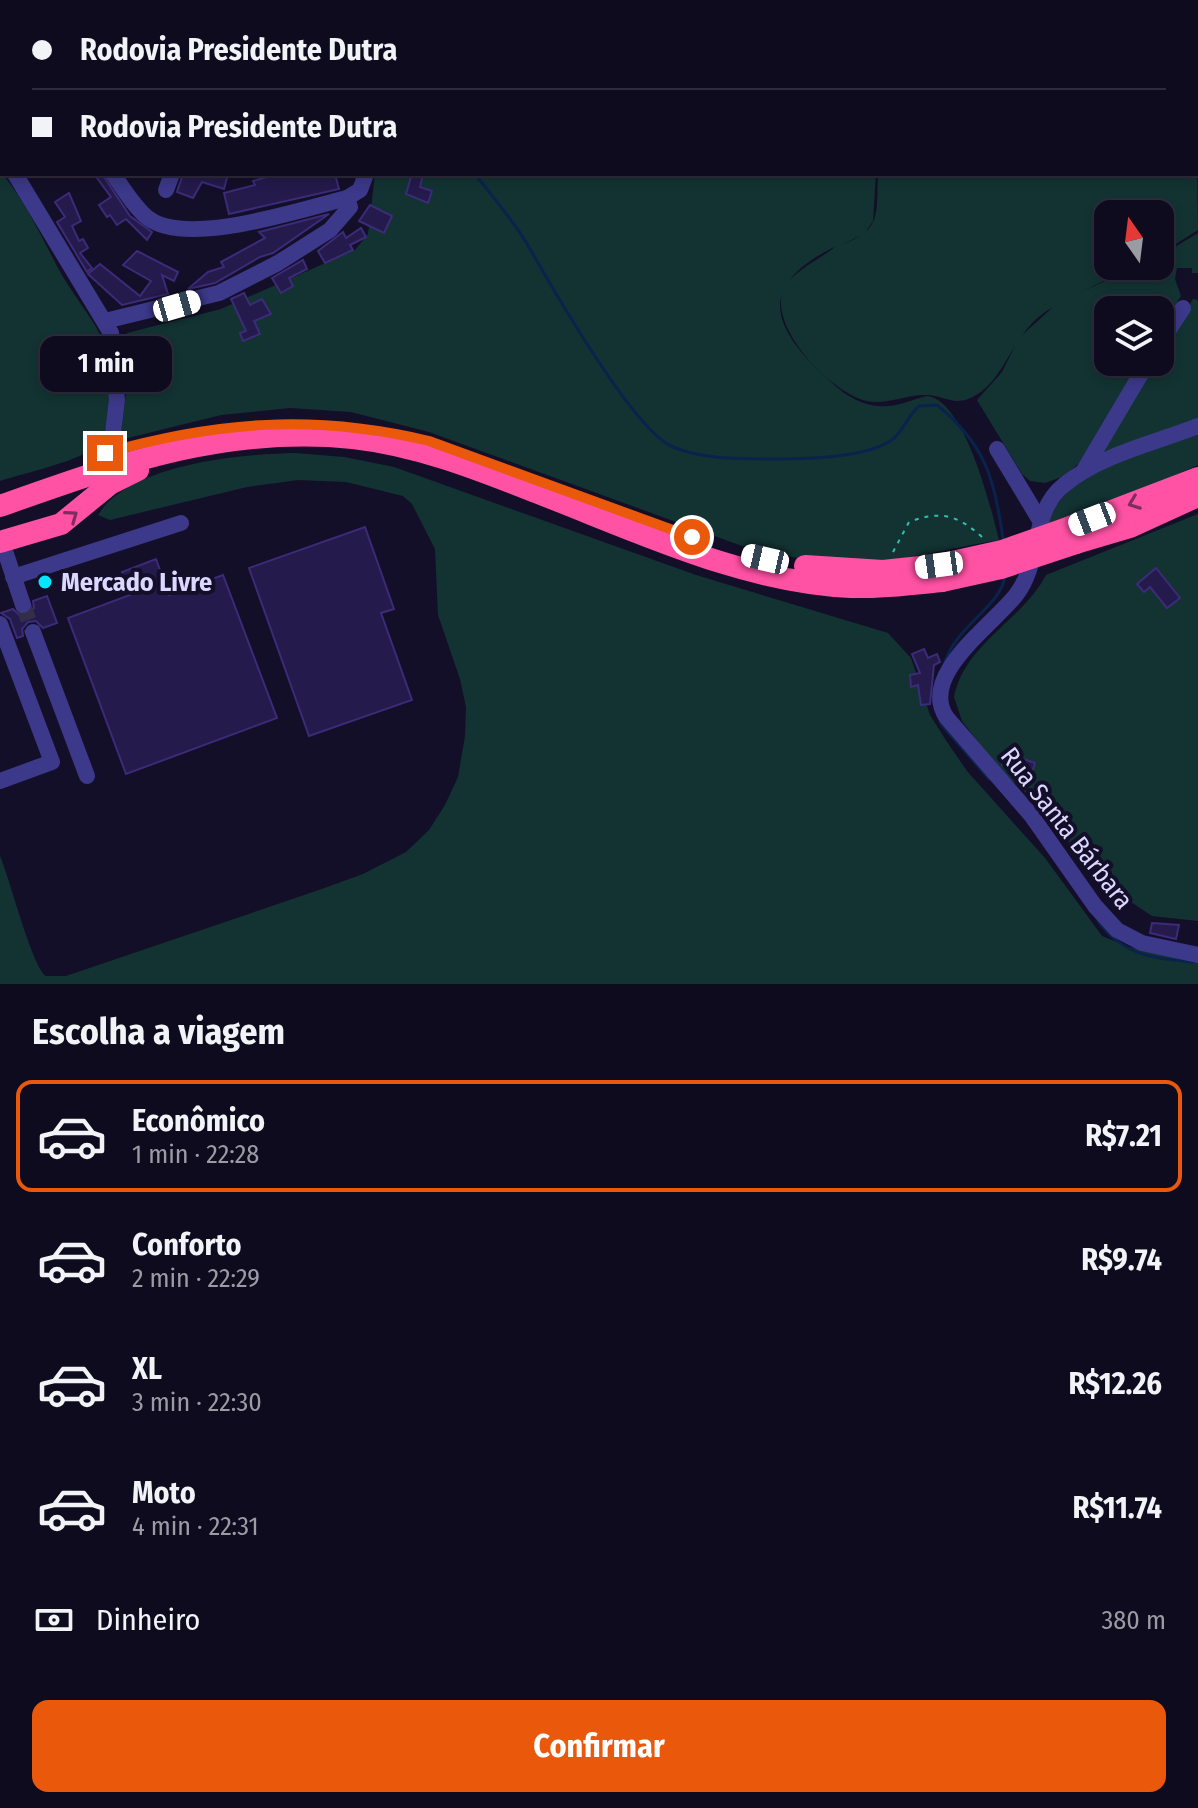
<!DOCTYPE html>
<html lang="pt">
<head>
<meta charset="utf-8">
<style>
  :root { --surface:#0f0b1f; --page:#1d192c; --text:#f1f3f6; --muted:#9b9ba4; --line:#2f2b3d; --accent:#ea580c }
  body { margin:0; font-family:"Fira Sans Condensed",sans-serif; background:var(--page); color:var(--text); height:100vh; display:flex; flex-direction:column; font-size:30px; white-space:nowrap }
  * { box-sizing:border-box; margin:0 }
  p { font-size:26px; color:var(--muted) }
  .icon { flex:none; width:44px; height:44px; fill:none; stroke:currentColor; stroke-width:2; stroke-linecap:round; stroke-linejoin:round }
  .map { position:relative; height:984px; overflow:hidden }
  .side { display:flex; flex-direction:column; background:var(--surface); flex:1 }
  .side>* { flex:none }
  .banner { position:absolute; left:0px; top:0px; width:1198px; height:176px; box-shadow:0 4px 12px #0003,0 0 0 2px var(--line); display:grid; align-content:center; height:176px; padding:0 32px; background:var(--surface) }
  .needle { width:52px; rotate:346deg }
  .buttons { position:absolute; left:1094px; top:200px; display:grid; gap:16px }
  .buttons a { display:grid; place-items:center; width:80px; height:80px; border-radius:16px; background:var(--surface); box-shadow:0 4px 12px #0003,0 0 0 2px var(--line); font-size:40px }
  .end { position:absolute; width:36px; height:36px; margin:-18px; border:10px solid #ea580c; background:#fff; box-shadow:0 0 0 4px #fff }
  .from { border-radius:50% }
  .bubble { position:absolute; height:56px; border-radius:16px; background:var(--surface); box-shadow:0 4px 12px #0003,0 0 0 2px var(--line); font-size:26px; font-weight:700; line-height:56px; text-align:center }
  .car { position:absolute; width:24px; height:48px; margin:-24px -12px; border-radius:10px; box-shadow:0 0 6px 2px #0007; background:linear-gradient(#fff 24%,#345 0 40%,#fff 0 76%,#345 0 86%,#fff 0) }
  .banner b { display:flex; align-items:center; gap:28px; height:76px; font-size:30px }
  .banner b+b { border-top:2px solid var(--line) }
  .banner i { width:20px; height:20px; background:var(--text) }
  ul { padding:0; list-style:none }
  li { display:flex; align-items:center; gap:24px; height:112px; margin:0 16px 12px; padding:0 16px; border:4px solid transparent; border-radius:16px }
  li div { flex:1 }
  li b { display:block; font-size:30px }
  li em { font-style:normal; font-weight:700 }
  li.selected { border-color:var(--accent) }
  li>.icon { width:72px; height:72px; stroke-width:1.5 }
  h2 { padding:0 32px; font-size:36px; line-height:96px }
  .pay { display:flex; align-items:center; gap:20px; height:88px; padding:0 32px; font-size:30px }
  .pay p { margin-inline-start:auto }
  .cta { display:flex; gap:16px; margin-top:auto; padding:16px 32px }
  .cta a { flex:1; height:92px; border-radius:16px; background:var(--accent); color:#fff; font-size:32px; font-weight:700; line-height:92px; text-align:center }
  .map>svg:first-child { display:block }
  .green { fill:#123332 }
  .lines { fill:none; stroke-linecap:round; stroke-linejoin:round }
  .stream { stroke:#0a234d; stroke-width:3 }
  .building { fill:#241a4b; stroke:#3b2b78; stroke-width:2 }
  .minor-tunnel { stroke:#322d49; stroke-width:16; stroke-dasharray:16 8; stroke-linecap:butt }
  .path { stroke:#2bbfb6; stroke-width:2; stroke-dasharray:4 6; stroke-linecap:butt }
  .minor { stroke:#3c388a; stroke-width:16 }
  .highway { stroke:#ff52a5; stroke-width:22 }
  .highway-bridge { stroke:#ff52a5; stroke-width:22 }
  .oneway { stroke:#7e2d61 }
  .route { stroke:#ea580c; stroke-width:10 }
  .poi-dot { fill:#03e6ff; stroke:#140f29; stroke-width:3 }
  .labels { text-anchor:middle; stroke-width:8; stroke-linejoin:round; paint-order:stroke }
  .poi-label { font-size:26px; font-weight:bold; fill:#dcd7ff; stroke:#140f29; text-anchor:start }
  .street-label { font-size:26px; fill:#dcd7ff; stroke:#140f29 }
</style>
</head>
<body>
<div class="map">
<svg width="1198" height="984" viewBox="0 0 1198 984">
  <rect width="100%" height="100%" fill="#140f29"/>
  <!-- green -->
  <g class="green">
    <path d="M 334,0 L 1198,0 L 1198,90 L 1196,2 Z"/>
    <path d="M 1196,92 L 1198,230 L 1160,254 L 1160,214 L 1108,214 L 1108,266 L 1134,266 L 1079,293 L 1138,266 L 1160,266 L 1160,256 L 1198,233 L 1198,273 L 1192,273 L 1192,268 L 1177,268 L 1175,279 L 1181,296 L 1160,330 L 1160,310 L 1108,310 L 1108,362 L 1141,362 L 1079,463 L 1064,476 L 1045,483 L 1030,481 L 1022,474 L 977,400 L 1002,372 L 1019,338 L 1053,307 C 1008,332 1008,383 968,399 C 952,405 942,395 927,395 C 907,394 888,405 867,401 C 832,394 766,326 784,288 C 794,270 821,259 836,246 C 768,280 763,315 816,368 C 834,385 852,404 878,406 C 895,408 911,400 927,396 C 965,400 991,508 999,540 C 944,549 884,567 828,562 C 799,560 770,552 742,546 L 429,432 L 351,412 L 290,408 L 221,415 L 120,440 L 126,393 L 127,333 L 221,309 L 355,250 L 368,234 L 375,174 L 876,174 L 873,221 L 864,234 L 843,244 C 883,230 876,211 878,174 L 1196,174 Z"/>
    <path d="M 0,171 C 25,200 41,236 59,270 C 70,290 84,307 96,327 C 114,357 119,415 97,445 C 85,460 21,474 0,481 Z"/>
    <path d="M 1193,299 L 1198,300 L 1198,418 L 1097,457 L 1154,362 L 1160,362 L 1160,353 Z"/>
    <path d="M 1198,433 L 1198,465 L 1046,533 C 1058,468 1144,454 1198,433 Z"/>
    <path d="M 295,453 L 344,457 L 394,467 L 696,575 L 888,633 L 911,658 L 930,715 L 947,742 L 967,771 L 1045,858 L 1102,936 L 1129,947 L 1198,961 L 1198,984 L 0,984 L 0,856 C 10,879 32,967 46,976 L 66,976 L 316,891 L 363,874 L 406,852 L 429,830 L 445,805 L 458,777 L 465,736 L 466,707 L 460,679 L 438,615 L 435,549 L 412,504 L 403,496 L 346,482 L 298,480 L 247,487 L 110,520 L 98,515 C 129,464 241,454 295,453 Z"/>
    <path d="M 1198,514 L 1198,921 L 1152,916 L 1104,884 L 1029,796 L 997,767 L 962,721 L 954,697 C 965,643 1022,621 1046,575 Z"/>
  </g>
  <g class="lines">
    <!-- stream -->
    <g class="stream">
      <path d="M 353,0 L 354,2"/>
      <path d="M 35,2 L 37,0"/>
      <path d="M 0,28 L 2,27"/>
      <path d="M 475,174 C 492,196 511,218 526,242 C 550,284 633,431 673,447 C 702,459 738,459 769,459 C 801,459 867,459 893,439 C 904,430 908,415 919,406 L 937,405 C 985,444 995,479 1003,539"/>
      <path d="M 944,665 C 955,625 1002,607 1005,575"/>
      <path d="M 934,703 L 941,724 L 989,779"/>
      <path d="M 1098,921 C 1123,956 1153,958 1193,962"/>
    </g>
  </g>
  <!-- building -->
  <g class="building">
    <path d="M 94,174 L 102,174 L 130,216 L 152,232 L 147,240 L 126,219 L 117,225 L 110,215 L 107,217 L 99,205 L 111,197 Z"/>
    <path d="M 183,174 L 228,174 L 224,189 L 202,182 L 193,198 L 177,192 Z"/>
    <path d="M 277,174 L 335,174 L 339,189 L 229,214 L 224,193 L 255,185 L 253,181 Z"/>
    <path d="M 412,174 L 423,174 L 420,187 L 432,191 L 428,203 L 406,194 Z"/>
    <path d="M 69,193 L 81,221 L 72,226 L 79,241 L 83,239 L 88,248 L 80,253 L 92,268 L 87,272 L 57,222 L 65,217 L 55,202 Z"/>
    <path d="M 370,205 L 392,216 L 384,233 L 359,221 Z"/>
    <path d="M 329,214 L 273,253 L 260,257 L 215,283 L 188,289 L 208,272 L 224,267 L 221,262 L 265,238 L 259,232 Z"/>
    <path d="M 361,228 L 366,237 L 350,245 L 353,250 L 325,263 L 318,251 L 343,232 L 346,238 Z"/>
    <path d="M 137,251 L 178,272 L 174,281 L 162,275 L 168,294 L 122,305 L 88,274 L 100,264 L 140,296 L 151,281 L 123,265 Z"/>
    <path d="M 303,260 L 307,269 L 289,278 L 293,286 L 281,293 L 272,278 Z"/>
    <path d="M 244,293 L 250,305 L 262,299 L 271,314 L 254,321 L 260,334 L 243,341 L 240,333 L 246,331 L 231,299 Z"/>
    <path d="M 365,527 L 394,609 L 381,613 L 412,700 L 309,736 L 249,568 Z"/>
    <path d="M 156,559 L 169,595 L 223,575 L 277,718 L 126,774 L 68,618 L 130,595 L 122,572 Z"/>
    <path d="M 1156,568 L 1180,598 L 1167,608 L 1150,587 L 1144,592 L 1137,584 Z"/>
    <path d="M 47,596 L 57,623 L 43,628 L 36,621 L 28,622 L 22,629 L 23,636 L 17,638 L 10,619 L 1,613 L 13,609 L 20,616 L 27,615 L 34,608 L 33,601 Z"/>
    <path d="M 924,649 L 928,658 L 937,654 L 940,662 L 934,665 L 930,704 L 921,705 L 918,685 L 911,687 L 910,675 L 920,673 L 912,654 Z"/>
    <path d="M 1005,753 L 1035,763 L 1031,775 L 1002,765 Z"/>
    <path d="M 1152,923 L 1179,925 L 1176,939 L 1150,933 Z"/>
  </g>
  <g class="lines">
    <!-- minor-tunnel -->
    <path class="minor-tunnel" d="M 23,605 L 33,632"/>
    <!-- path -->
    <g class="path">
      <path d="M 49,2 L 50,0"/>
      <path d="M 0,44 L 2,42"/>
      <path d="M 893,552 L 909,522 C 941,510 958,515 983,538"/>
    </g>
    <!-- minor -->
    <g class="minor">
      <path d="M 186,0 L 186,2"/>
      <path d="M 301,0 L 302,2"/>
      <path d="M 365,0 L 366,2"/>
      <path d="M 132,2 L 135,0"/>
      <path d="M 0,116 L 2,114"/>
      <path d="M 0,152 L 2,155"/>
      <path d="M 15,174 L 111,333 L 117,400 L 113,433 L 105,453"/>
      <path d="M 113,174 C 123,188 134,207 148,218 C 187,248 302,209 347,198"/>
      <path d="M 166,190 L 172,174"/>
      <path d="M 105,321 L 219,293 L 278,263 L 330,230 L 350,207 L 347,198 L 360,190 L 366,174"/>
      <path d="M 1160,343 L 1183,308"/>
      <path d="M 1198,426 C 1155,443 1100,455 1064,485 C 1030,512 1042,562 1016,595 C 993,625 917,676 947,718 L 1031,815 L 1095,906 L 1117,930 L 1142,943 L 1198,955"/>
      <path d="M 997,449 L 1041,522"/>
      <path d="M 1084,470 L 1148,362"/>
      <path d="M 2,542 L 23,605"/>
      <path d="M 13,577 L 181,523"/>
      <path d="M 0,624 L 52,762 L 0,781"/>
      <path d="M 33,632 L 87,776"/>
    </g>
    <!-- highway -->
    <g class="highway">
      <path d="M 0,506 C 119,464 224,425 353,438 C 416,445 475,468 533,491 C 635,530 741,582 851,587 C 881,588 912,584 942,581"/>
      <path d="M 1070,527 L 1198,478"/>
      <path d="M 0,542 L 61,524 L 110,484 L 138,470"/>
      <path d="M 1076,543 L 1130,527 L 1198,496"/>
      <path d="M 805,566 L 883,571 L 939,565"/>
    </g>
    <!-- highway-bridge -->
    <g class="highway-bridge">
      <path d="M 939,565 L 1002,551 L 1070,527"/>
      <path d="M 942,581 L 1001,568 L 1076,543"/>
    </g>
  </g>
  <!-- one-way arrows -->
  <defs><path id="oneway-chevron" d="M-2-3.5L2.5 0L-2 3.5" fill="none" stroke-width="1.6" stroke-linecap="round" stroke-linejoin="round" transform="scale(2)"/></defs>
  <g class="oneway">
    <use href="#oneway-chevron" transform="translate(1134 503) rotate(159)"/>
    <use href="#oneway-chevron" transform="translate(72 516) rotate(-36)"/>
  </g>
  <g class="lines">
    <!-- route -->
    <path class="route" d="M 105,453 C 218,421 315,414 429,441 L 692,537"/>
  </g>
  <!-- markers -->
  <circle class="poi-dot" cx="45" cy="582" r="8"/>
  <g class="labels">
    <!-- poi labels -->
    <g class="poi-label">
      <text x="61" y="591">Mercado Livre</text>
    </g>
    <!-- street labels -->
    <g class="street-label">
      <text transform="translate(1067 828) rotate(52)" y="9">Rua Santa Bárbara</text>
    </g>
  </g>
</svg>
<div class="buttons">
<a><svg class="needle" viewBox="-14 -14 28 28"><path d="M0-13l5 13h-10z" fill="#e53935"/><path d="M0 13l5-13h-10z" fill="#9b9ba4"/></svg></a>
<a><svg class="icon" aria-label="layers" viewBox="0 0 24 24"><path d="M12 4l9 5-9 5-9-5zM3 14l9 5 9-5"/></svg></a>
</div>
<i class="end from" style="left:692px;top:537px"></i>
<i class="end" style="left:105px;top:453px"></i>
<div class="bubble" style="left:40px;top:336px;width:132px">1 min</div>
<i class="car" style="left:177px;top:306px;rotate:74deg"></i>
<i class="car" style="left:1092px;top:519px;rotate:249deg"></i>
<i class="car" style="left:765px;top:559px;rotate:283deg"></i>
<i class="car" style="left:939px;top:565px;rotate:262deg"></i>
<div class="banner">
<b><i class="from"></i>Rodovia Presidente Dutra</b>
<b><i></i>Rodovia Presidente Dutra</b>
</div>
</div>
<section class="side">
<h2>Escolha a viagem</h2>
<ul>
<li class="selected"><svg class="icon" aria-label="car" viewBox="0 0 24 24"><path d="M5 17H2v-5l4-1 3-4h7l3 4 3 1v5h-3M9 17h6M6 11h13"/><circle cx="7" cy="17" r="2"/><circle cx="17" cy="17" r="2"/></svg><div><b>Econômico</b><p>1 min · 22:28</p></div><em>R$7.21</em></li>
<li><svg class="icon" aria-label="car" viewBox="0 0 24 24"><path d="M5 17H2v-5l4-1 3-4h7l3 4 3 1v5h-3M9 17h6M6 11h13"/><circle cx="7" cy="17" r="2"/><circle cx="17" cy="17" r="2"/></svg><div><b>Conforto</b><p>2 min · 22:29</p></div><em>R$9.74</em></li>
<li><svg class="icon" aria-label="car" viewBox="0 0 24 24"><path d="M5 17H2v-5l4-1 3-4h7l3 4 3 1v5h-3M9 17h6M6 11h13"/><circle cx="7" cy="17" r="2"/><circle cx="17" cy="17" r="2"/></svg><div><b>XL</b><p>3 min · 22:30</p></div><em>R$12.26</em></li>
<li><svg class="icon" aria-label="car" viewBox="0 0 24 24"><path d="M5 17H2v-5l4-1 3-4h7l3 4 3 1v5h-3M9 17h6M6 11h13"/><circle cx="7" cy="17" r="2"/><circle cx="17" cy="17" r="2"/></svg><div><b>Moto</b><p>4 min · 22:31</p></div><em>R$11.74</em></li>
</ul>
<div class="pay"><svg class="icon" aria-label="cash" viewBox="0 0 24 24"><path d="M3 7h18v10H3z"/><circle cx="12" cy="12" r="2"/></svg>Dinheiro<p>380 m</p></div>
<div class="cta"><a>Confirmar</a></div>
</section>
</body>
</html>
